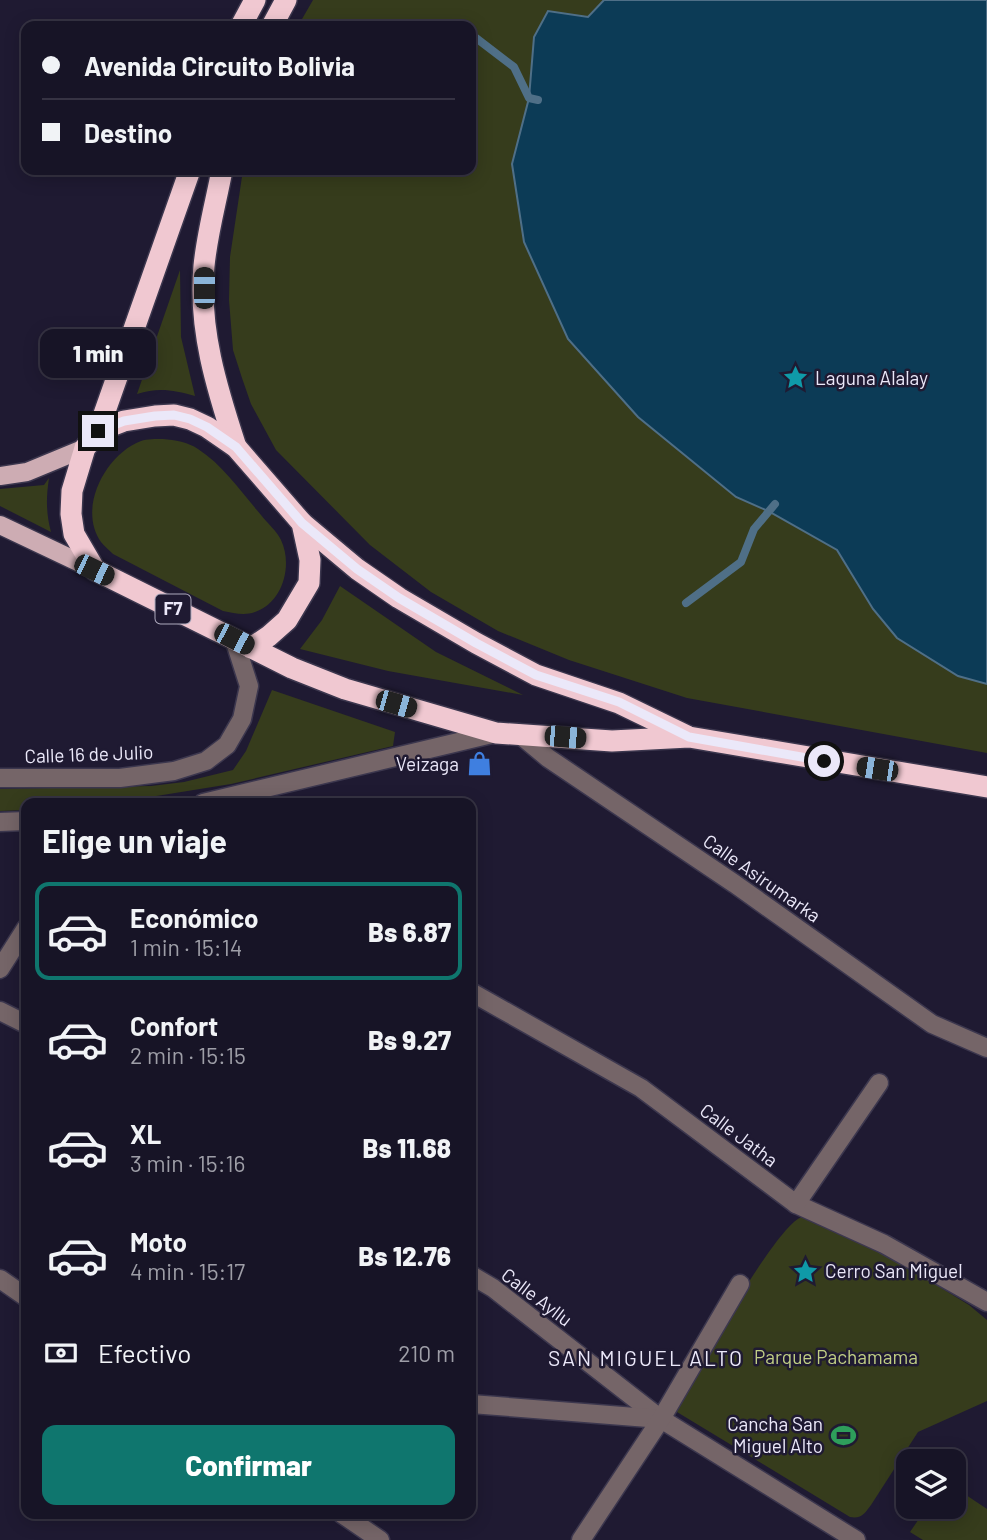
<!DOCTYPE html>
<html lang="es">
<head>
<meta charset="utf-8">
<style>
  :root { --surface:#171426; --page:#201d2e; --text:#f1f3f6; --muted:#9e9ea7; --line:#363343; --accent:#0f766e }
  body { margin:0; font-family:Barlow,sans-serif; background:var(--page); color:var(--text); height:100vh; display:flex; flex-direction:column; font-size:26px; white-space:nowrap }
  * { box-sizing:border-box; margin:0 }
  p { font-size:23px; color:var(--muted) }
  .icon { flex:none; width:38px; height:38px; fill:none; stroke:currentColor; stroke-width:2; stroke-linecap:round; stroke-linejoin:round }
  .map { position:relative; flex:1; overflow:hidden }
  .sheet { position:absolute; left:21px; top:798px; width:455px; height:721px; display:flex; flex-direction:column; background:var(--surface); border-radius:14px; box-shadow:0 4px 18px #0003,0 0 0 2px var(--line) }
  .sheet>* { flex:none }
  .hud { position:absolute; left:21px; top:21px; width:455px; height:154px; border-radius:14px; box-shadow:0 4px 18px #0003,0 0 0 2px var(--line); display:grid; align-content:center; height:154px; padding:0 21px; background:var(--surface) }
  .fabs { position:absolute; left:896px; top:1449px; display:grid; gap:14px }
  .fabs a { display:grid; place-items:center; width:70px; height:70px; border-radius:14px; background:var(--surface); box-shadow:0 4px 18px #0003,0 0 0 2px var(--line); font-size:35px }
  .end { position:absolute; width:32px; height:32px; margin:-16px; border:9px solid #ebe8f9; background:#111; box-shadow:0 0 0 4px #111 }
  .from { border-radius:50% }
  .bubble { position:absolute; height:49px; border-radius:14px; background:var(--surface); box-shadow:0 4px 18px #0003,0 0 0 2px var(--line); font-size:23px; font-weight:800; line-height:49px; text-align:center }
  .car { position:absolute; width:21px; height:42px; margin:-21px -10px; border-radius:9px; box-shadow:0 0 5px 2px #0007; background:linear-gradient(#222 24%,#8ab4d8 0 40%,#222 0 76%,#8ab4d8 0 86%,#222 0) }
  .hud b { display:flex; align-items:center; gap:24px; height:66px; font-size:26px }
  .hud b+b { border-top:2px solid var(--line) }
  .hud i { width:18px; height:18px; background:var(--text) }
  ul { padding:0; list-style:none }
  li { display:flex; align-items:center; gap:21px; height:98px; margin:0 14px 10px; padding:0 7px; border:4px solid transparent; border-radius:14px }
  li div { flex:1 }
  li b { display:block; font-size:26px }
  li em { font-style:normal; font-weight:800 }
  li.current { border-color:var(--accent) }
  li>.icon { width:63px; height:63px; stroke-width:1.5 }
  h2 { padding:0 21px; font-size:32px; line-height:84px }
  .pay { display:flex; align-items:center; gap:18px; height:77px; padding:0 21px; font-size:26px }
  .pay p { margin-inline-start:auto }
  .cta { display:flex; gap:14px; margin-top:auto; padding:14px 21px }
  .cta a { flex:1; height:80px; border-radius:14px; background:var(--accent); color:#fff; font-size:28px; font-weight:800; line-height:80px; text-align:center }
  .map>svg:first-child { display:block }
  .green { fill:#363c1c }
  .water { fill:#0c3b56; stroke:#4f6f87; stroke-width:2 }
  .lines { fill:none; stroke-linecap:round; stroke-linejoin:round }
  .stream { stroke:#4f6f87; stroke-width:8 }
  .minor-casing { stroke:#3c374e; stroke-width:21 }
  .major-casing { stroke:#3c374e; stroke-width:21 }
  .highway-casing { stroke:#3c374e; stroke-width:24 }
  .minor { stroke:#756568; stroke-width:18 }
  .major { stroke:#cdacb3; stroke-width:18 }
  .highway { stroke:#f0c8d1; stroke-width:21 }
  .route { stroke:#ebe8f9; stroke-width:9 }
  .labels { text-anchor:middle; stroke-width:5; stroke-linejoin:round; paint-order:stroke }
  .shield { fill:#1f1a32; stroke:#aeaabd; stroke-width:2 }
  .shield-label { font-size:18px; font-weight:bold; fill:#ebe8f9 }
  .poi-label { font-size:19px; fill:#ebe8f9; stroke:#1f1a32; text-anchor:start }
  .street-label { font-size:19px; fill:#ebe8f9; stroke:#1f1a32 }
  .park-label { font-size:19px; fill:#c1cf85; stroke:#1f1a32 }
  .neighbourhood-label { font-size:21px; letter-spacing:2px; fill:#ebe8f9; stroke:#1f1a32 }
</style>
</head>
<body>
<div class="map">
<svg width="987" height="1540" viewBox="0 0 987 1540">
  <rect width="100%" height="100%" fill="#1f1a32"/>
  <!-- green -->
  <g class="green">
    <path d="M 313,0 L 604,0 L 588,17 L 548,11 L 534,37 L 529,98 L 512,164 L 638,417 L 736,497 L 768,511 L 837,550 L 873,609 L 958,676 L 987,684 L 987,753 L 687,698 L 569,660 L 498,631 L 431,592 L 370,545 L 276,450 L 251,404 L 242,378 L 233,350 L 229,300 L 230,257 L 243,170 L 471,170 L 471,26 L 298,26 Z"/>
    <path d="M 180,270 L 181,337 L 195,396 C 174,390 158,387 137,394 Z"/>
    <path d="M 163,439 C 175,440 188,442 198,449 C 223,465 242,493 261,515 C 267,523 277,531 281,540 C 293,565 283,603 255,612 C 244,616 234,613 223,611 L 113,554 C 109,550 104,546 101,542 C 77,508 106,454 141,441 C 147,439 156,439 163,439 Z"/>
    <path d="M 49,478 C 46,498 46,513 51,532 L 0,506 L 0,489 L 44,485 Z"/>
    <path d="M 340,586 L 436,652 L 523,695 L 388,671 L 300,649 L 322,620 Z"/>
    <path d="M 272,690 L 395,732 L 393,746 L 231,784 L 144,798 L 108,803 L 26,803 L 26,810 L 0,811 L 0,789 L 151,786 L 184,782 L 233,770 L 246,751 Z"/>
    <path d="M 802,1217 L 889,1256 L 969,1305 L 987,1320 L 987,1401 L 918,1432 L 871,1505 C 865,1513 862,1519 850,1517 L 672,1409 C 690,1380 778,1222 802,1217 Z"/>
    <path d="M 954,1487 L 987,1509 L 987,1540 L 923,1540 L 910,1532 L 927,1507 L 954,1507 Z"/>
  </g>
  <!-- water -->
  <path class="water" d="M 604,0 L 987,0 L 987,684 L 958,676 L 897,638 L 873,609 L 837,550 L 768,511 L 736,497 L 638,417 L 568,339 L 524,242 L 512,164 L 529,98 L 534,37 L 548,11 L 588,17 Z"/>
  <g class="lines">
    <!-- stream -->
    <g class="stream">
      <path d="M 476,38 L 514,67 L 529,98 L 538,100"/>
      <path d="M 686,603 L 741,562 L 754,529 L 775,504"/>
    </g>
    <defs>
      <g id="minor">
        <path d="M 518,733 L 548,758 L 735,884 L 932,1024 L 987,1048"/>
        <path d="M 0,778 L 120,778 L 174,771 L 206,761 L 227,745 L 242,719 L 249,686 L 234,639"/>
        <path d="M 203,803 L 496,733"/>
        <path d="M 0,822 L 26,821"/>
        <path d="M 0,969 L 26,928"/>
        <path d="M 471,992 L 641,1088 L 796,1204 L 884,1244 L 987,1302"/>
        <path d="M 0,1011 L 26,1024"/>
        <path d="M 796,1204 L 879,1083"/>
        <path d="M 471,1275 L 493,1288 L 661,1419 L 856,1540"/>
        <path d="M 0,1279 L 26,1297"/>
        <path d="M 471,1404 L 661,1419"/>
        <path d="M 342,1514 L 380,1540"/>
        <path d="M 581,1540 L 661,1419 L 740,1284"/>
      </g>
      <g id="major">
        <path d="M 0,476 L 27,472 L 85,448"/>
        <path d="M 0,525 L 95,570"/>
      </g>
      <g id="highway">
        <path d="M 241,26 L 255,0"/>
        <path d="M 272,26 L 286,0"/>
        <path d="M 222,170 C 216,202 207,234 204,266 C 198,328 217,389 236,447"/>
        <path d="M 98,431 L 190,170"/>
        <path d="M 302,523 L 357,569 L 399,598 L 476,643 L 536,675 L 619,703 L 687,736"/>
        <path d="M 251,648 L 269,636 L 287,620 L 309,583 L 310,560 L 302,523 L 236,447 L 207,427 L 190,419 L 174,415 L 155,416 L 124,421 L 98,431 L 85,448 L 72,491 L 71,514 L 74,534 L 95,570 L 292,668 L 345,689 L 496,733 L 612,741 L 689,737 L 987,787"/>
      </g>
    </defs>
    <!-- minor casing -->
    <use href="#minor" class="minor-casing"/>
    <!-- major casing -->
    <use href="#major" class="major-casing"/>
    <!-- highway casing -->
    <use href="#highway" class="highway-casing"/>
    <!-- minor -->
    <use href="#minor" class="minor"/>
    <!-- major -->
    <use href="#major" class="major"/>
    <!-- highway -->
    <use href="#highway" class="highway"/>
  </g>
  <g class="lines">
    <!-- route -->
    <path class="route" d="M 98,431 L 124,421 L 155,416 L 174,415 L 190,419 L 207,427 L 236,447 L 302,523 L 357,569 L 399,598 L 476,643 L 536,675 L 619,702 L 689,737 L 824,761"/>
  </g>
  <!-- icons -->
  <defs>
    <symbol id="sight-bare" viewBox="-9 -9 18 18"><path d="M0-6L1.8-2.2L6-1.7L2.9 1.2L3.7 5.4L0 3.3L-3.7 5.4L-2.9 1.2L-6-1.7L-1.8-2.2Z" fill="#0f9aa8" stroke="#1f1a32" stroke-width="2.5" paint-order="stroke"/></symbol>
    <symbol id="shop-bare" viewBox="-9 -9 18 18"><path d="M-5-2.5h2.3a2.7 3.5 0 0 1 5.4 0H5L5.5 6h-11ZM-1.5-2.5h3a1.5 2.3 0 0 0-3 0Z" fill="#3f7fe0" stroke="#1f1a32" stroke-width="2.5" paint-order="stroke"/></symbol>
    <symbol id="stadium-bare" viewBox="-9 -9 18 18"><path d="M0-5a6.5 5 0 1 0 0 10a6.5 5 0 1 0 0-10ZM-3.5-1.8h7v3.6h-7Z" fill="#2e9e5b" stroke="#1f1a32" stroke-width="2.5" paint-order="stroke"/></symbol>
  </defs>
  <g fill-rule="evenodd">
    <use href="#sight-bare" x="778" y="360" width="35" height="35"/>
    <use href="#shop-bare" x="462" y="746" width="35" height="35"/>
    <use href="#sight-bare" x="788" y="1254" width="35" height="35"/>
    <use href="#stadium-bare" x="826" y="1418" width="35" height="35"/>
  </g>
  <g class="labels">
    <!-- shield labels -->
    <rect class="shield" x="155.5" y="594.5" width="35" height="29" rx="5"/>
    <g class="shield-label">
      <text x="173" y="615">F7</text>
    </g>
    <!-- poi labels -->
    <g class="poi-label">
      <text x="815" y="385">Laguna Alalay</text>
      <text x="459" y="771" text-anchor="end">Veizaga</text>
      <text x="825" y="1278">Cerro San Miguel</text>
      <text x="823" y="1431" text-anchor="end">Cancha San<tspan x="823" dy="22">Miguel Alto</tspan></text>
    </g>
    <!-- street labels -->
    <g class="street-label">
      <text transform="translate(89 754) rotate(-2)" y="7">Calle 16 de Julio</text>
      <text transform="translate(762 878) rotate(35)" y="7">Calle Asirumarka</text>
      <text transform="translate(739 1135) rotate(37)" y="7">Calle Jatha</text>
      <text transform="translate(537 1297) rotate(37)" y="7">Calle Ayllu</text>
    </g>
    <!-- park labels -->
    <g class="park-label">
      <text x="836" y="1364">Parque Pachamama</text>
    </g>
    <!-- neighbourhood labels -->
    <g class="neighbourhood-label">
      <text x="646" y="1366">SAN MIGUEL ALTO</text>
    </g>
  </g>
</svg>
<div class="fabs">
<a><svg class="icon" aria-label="layers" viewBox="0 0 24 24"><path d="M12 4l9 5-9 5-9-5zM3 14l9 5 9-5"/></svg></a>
</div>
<i class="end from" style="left:824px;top:761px"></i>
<i class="end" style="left:98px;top:431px"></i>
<div class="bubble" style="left:40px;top:329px;width:116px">1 min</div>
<i class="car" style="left:204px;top:288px;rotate:0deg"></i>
<i class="car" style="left:94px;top:570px;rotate:116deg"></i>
<i class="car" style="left:234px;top:639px;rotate:117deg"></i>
<i class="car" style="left:396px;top:704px;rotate:106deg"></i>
<i class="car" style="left:565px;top:737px;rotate:95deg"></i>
<i class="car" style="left:877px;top:769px;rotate:279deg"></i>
<div class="hud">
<b><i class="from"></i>Avenida Circuito Bolivia</b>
<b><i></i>Destino</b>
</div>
<section class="sheet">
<h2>Elige un viaje</h2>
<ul>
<li class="current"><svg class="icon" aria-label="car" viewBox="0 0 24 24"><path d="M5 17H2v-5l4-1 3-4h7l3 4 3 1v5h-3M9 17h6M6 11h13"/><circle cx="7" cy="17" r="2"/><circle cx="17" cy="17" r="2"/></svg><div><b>Económico</b><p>1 min · 15:14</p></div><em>Bs 6.87</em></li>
<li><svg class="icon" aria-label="car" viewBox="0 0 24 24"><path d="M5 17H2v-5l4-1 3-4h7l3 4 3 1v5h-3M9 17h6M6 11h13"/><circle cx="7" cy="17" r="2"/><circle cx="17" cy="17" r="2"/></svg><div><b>Confort</b><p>2 min · 15:15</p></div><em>Bs 9.27</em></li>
<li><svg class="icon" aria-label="car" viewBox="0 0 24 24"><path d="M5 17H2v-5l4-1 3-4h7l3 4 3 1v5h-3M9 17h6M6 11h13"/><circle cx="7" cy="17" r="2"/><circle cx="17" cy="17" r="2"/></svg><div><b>XL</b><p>3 min · 15:16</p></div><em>Bs 11.68</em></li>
<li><svg class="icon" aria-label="car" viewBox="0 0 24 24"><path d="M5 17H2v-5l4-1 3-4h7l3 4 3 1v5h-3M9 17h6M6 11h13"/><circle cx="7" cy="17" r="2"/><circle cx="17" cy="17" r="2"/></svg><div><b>Moto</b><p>4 min · 15:17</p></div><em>Bs 12.76</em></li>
</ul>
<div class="pay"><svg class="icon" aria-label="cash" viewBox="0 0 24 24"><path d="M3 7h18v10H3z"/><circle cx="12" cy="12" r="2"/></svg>Efectivo<p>210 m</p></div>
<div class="cta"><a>Confirmar</a></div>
</section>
</div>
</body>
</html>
